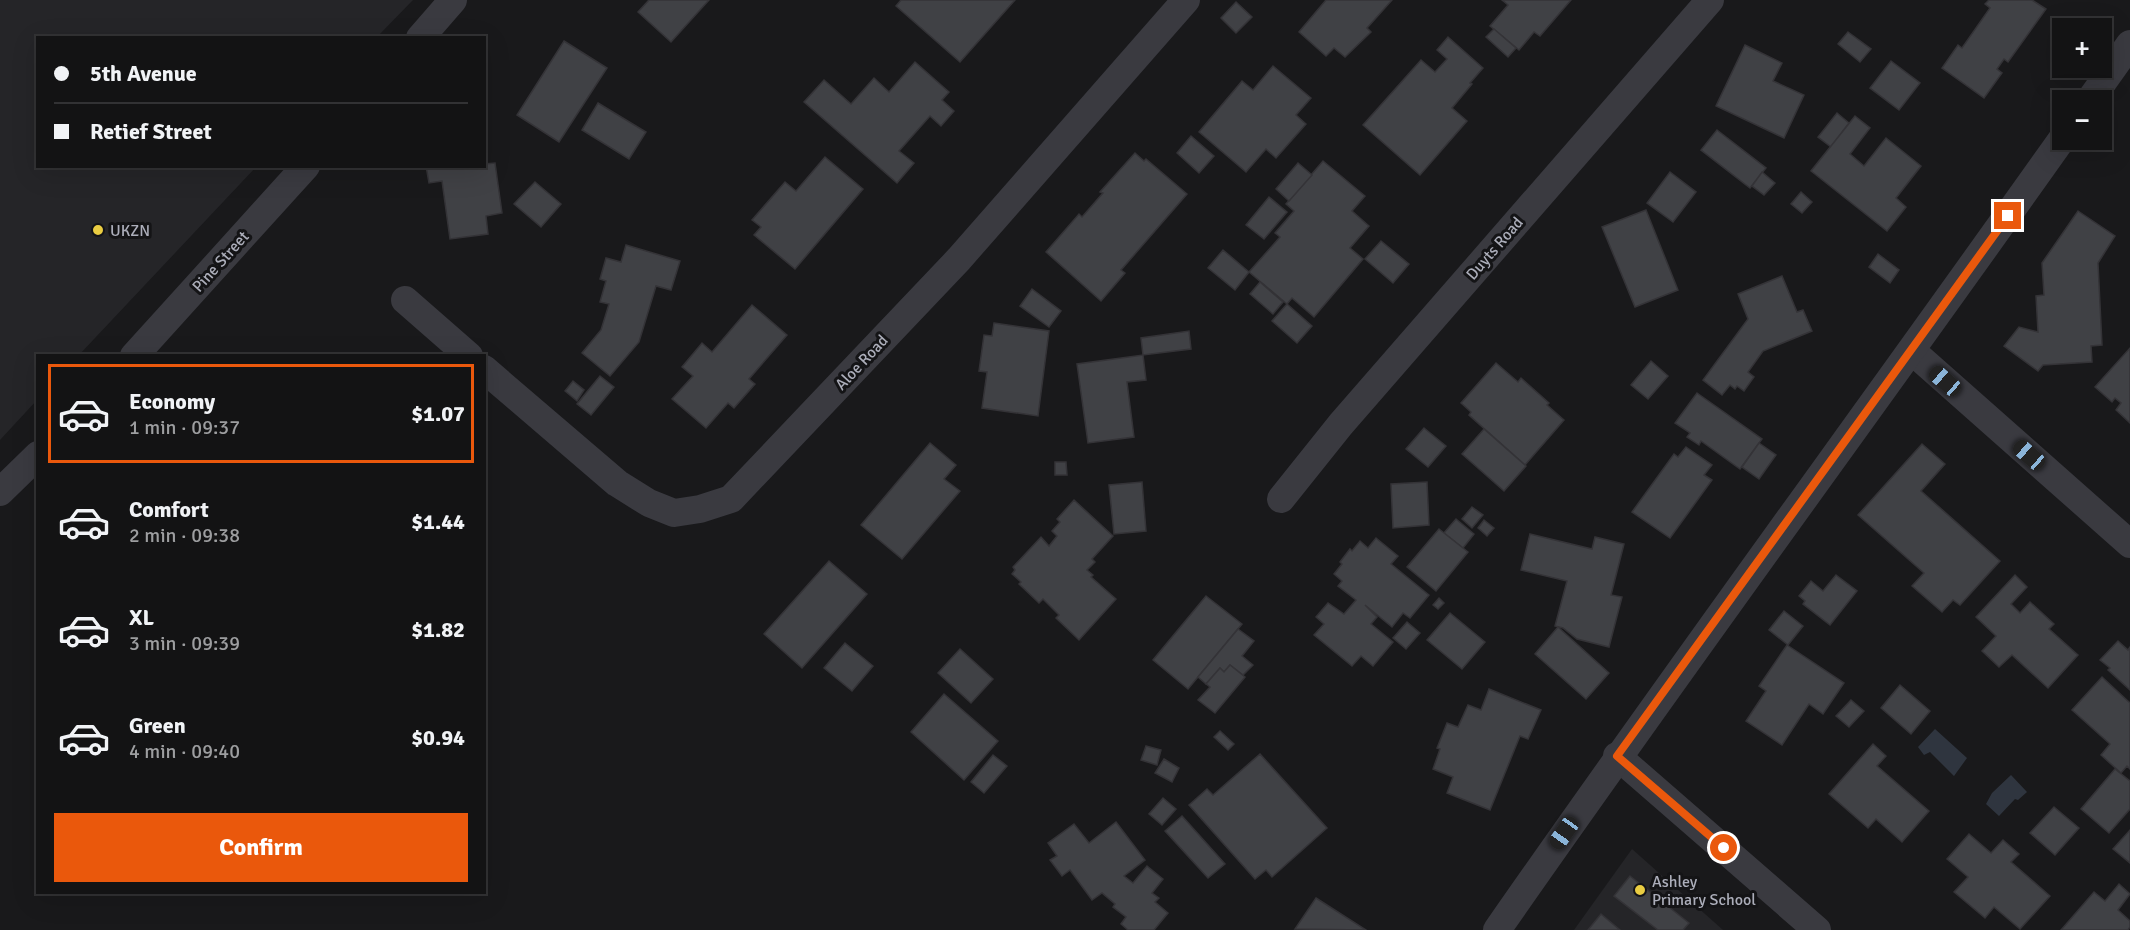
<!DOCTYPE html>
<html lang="en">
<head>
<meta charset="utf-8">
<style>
  :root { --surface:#131314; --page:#1c1c1d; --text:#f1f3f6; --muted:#9d9ea0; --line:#323234; --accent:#ea580c }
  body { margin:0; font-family:Signika,sans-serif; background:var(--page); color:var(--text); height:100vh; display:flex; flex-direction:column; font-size:22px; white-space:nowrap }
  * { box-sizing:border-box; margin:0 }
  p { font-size:20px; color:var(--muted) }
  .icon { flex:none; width:33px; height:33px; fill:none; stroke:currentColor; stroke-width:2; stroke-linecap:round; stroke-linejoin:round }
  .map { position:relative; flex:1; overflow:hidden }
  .details { position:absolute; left:36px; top:354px; width:450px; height:540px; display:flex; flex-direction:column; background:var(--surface); border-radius:0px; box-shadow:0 6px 24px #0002,0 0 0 2px var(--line) }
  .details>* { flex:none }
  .top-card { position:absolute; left:36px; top:36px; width:450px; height:132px; border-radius:0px; box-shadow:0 6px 24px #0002,0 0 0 2px var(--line); display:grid; align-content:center; height:132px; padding:0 18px; background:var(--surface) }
  .fabs { position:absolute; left:2052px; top:18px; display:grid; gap:12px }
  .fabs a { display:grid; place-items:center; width:60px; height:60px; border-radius:0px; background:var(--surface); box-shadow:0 6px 24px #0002,0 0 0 2px var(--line); font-size:30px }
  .end { position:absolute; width:27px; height:27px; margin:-14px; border:8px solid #ea580c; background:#fff; box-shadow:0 0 0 3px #fff }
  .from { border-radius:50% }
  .car { position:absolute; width:18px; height:36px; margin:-18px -9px; border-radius:8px; box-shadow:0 0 4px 2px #0007; background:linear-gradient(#222 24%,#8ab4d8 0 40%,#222 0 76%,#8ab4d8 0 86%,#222 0) }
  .top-card b { display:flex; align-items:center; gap:21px; height:57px; font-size:22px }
  .top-card b+b { border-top:2px solid var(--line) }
  .top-card i { width:15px; height:15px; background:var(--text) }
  ul { padding:10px 0 0; list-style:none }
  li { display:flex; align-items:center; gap:18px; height:99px; margin:0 12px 9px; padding:0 6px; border:3px solid transparent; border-radius:0px }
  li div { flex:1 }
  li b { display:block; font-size:22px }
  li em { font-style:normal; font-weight:700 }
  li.selected { border-color:var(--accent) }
  li>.icon { width:54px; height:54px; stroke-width:1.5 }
  .cta { display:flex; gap:12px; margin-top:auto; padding:12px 18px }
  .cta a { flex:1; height:69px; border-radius:0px; background:var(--accent); color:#fff; font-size:24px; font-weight:700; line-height:69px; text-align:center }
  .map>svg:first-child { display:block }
  .built { fill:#252528 }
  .water { fill:#2f353f }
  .building { fill:#404145; stroke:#343337; stroke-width:1.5 }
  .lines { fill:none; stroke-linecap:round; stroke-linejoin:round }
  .street { stroke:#3a3a40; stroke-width:28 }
  .route { stroke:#ea580c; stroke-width:8 }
  .poi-dot { fill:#eacd42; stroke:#141416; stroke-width:2 }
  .labels { text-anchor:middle; stroke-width:6; stroke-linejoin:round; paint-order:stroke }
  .poi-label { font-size:16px; fill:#acaeba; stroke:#141416; text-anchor:start }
  .street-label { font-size:16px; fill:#acaeba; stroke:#141416 }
</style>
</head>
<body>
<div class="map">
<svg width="2130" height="930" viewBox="0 0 2130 930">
  <rect width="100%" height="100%" fill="#19191b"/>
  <!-- built -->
  <g class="built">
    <path d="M 0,0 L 413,0 L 377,37 L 38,38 L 38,166 L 256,167 L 79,355 L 38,356 L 37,400 L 0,440 Z"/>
    <path d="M 1632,849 L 1723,930 L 1574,930 Z"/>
  </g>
  <!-- water -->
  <g class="water">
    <path d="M 1935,729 L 1967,758 L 1954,776 L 1930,752 L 1924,755 L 1918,747 Z"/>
    <path d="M 2011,775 L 2027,792 L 2018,800 L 2015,799 L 1999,816 L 1986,804 L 1992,793 Z"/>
  </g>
  <!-- building -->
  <g class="building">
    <path d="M 649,0 L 709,0 L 671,42 L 638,12 Z"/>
    <path d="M 901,0 L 1015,0 L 960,62 L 896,6 Z"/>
    <path d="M 1326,0 L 1392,0 L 1367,28 L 1371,32 L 1345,57 L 1334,48 L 1326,56 L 1299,32 Z"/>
    <path d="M 1502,0 L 1571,0 L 1540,36 L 1534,32 L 1519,50 L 1490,26 L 1508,5 Z"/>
    <path d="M 1989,0 L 2032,0 L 2046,9 L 2008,62 L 2004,59 L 1997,69 L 2002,73 L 1984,98 L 1942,68 L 1958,45 L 1962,48 L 1990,8 L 1985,4 Z"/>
    <path d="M 1236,2 L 1252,17 L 1236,33 L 1221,18 Z"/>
    <path d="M 1494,29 L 1516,48 L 1508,57 L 1486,37 Z"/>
    <path d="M 1848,32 L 1871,49 L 1860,62 L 1838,44 Z"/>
    <path d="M 1448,37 L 1483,68 L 1470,83 L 1472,84 L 1452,108 L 1467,121 L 1420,175 L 1363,125 L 1421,60 L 1435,72 L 1447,59 L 1437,50 Z"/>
    <path d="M 564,41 L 607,68 L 559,142 L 517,115 Z"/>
    <path d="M 1745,45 L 1782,63 L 1773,81 L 1804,95 L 1784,138 L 1716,106 Z"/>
    <path d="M 1891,61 L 1920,83 L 1899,110 L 1870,88 Z"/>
    <path d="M 915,62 L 949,92 L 942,100 L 954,111 L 941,126 L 930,116 L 899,151 L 914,163 L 897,183 L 804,102 L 824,80 L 851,104 L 874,78 L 889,92 Z"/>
    <path d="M 1273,66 L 1311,98 L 1296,115 L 1306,124 L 1276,158 L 1266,149 L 1246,172 L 1199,132 L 1242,81 L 1253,90 Z"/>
    <path d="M 598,103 L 646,132 L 629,159 L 582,130 Z"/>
    <path d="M 1837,113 L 1849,123 L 1831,147 L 1818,137 Z"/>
    <path d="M 1855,116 L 1870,128 L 1850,154 L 1864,166 L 1886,138 L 1921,166 L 1896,198 L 1906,207 L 1887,231 L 1811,171 Z"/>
    <path d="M 1717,130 L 1766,168 L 1750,188 L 1701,150 Z"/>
    <path d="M 1191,136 L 1214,156 L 1199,173 L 1177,153 Z"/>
    <path d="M 1135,153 L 1144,161 L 1146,159 L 1187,194 L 1121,270 L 1125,273 L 1101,301 L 1046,252 L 1079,214 L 1082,217 L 1103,193 L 1100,192 Z"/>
    <path d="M 825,157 L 863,189 L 795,269 L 754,235 L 761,227 L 752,220 L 785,182 L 796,191 Z"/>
    <path d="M 1323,161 L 1365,196 L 1352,211 L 1369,226 L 1350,248 L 1363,259 L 1314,317 L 1292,298 L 1287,304 L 1249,272 L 1280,237 L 1275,233 L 1294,211 L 1286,204 Z"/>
    <path d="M 495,163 L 502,213 L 486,216 L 488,234 L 450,239 L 442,181 L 429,183 L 426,166 L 484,166 L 484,164 Z"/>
    <path d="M 1298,163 L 1312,175 L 1289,201 L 1276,189 Z"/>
    <path d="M 1670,172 L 1696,192 L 1673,222 L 1647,203 Z"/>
    <path d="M 1762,172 L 1775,183 L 1764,195 L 1752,186 Z"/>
    <path d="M 535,182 L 561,204 L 541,227 L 514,204 Z"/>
    <path d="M 1801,192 L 1812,202 L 1802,213 L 1791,204 Z"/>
    <path d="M 1269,197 L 1287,212 L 1264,239 L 1246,225 Z"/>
    <path d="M 1646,210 L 1678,290 L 1635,307 L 1602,227 Z"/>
    <path d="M 2078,211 L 2115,236 L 2098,263 L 2102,345 L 2091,346 L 2092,362 L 2043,365 L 2038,371 L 2004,346 L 2019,327 L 2038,332 L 2036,296 L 2044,295 L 2042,263 Z"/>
    <path d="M 1381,241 L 1409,264 L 1393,283 L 1365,259 Z"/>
    <path d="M 626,245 L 680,261 L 671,290 L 656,286 L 639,342 L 610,376 L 582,353 L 601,330 L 609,304 L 600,302 L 606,281 L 600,279 L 606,258 L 621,262 Z"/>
    <path d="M 1223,250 L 1249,272 L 1235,290 L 1208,268 Z"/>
    <path d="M 1878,254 L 1899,270 L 1890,283 L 1869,267 Z"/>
    <path d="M 1782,276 L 1797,312 L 1803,310 L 1812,331 L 1763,351 L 1748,372 L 1754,377 L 1744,391 L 1737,386 L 1735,389 L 1730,385 L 1722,395 L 1703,380 L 1748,319 L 1738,294 Z"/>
    <path d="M 1260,282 L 1283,302 L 1273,314 L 1250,294 Z"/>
    <path d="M 1032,289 L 1061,311 L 1049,327 L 1020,306 Z"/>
    <path d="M 1287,304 L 1312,326 L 1297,343 L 1272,321 Z"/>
    <path d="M 752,305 L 787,335 L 749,379 L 755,384 L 734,408 L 728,403 L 706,428 L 672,399 L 693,376 L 682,367 L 702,343 L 712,352 Z"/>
    <path d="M 994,323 L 1049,331 L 1038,416 L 982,408 L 987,372 L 979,371 L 984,335 L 992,336 Z"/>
    <path d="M 1189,331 L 1191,349 L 1143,355 L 1141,338 Z"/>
    <path d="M 2130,348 L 2130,423 L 2116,410 L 2121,403 L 2115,398 L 2112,402 L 2095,387 Z"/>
    <path d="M 1143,355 L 1146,380 L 1127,382 L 1134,437 L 1088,443 L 1077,364 Z"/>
    <path d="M 1651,361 L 1668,376 L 1648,399 L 1631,385 Z"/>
    <path d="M 1496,363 L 1518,382 L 1521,378 L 1549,403 L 1547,405 L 1564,420 L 1525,465 L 1469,415 L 1471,412 L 1461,403 Z"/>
    <path d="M 600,376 L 614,387 L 591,415 L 577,404 Z"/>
    <path d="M 573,381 L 584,390 L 577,401 L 565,391 Z"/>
    <path d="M 1697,393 L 1762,439 L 1740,469 L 1701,441 L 1699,445 L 1687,437 L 1690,433 L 1675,423 Z"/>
    <path d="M 1424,428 L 1446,446 L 1428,467 L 1406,449 Z"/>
    <path d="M 1484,429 L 1526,466 L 1504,491 L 1462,454 Z"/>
    <path d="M 930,443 L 956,465 L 944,479 L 960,491 L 902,559 L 861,525 Z"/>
    <path d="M 1759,443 L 1776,455 L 1759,479 L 1742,467 Z"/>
    <path d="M 1922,444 L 1945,464 L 1921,491 L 2000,561 L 1960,605 L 1953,600 L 1942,612 L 1912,586 L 1924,573 L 1858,515 Z"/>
    <path d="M 1686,447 L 1712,465 L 1704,475 L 1712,480 L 1670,538 L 1632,512 L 1674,454 L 1678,457 Z"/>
    <path d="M 1055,462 L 1066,462 L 1067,475 L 1055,475 Z"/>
    <path d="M 1142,482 L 1146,531 L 1114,534 L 1109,485 Z"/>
    <path d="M 1427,482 L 1429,525 L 1393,528 L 1391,484 Z"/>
    <path d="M 1074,500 L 1113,536 L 1092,559 L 1095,562 L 1087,570 L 1093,575 L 1091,577 L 1116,599 L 1079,640 L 1056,618 L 1059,615 L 1043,599 L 1039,603 L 1019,584 L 1021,582 L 1012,574 L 1015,570 L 1013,567 L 1041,537 L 1049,546 L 1057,536 L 1052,531 L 1060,522 L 1057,519 Z"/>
    <path d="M 1472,507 L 1483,515 L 1472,528 L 1462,519 Z"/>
    <path d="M 1456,519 L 1474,534 L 1463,548 L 1444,533 Z"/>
    <path d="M 1484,520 L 1494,528 L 1487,536 L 1478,528 Z"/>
    <path d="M 1439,529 L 1468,552 L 1436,591 L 1407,567 Z"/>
    <path d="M 1530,534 L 1592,549 L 1595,537 L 1624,544 L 1611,595 L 1622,597 L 1609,647 L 1577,639 L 1563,628 L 1555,626 L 1567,581 L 1521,570 Z"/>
    <path d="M 1376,538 L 1398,556 L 1391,564 L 1429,595 L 1410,618 L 1403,613 L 1392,627 L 1365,605 L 1377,617 L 1371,624 L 1393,642 L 1373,666 L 1361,656 L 1352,666 L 1314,635 L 1324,624 L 1316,617 L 1328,603 L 1344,614 L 1356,600 L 1338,586 L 1342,581 L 1334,574 L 1342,564 L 1340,562 L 1350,549 L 1352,551 L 1360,541 L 1368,548 Z"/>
    <path d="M 829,561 L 867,594 L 802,668 L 764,634 Z"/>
    <path d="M 1836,575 L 1857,591 L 1830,625 L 1803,604 L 1805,601 L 1799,596 L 1811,581 L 1823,591 Z"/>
    <path d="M 2015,575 L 2027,587 L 2011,604 L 2020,613 L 2030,602 L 2054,624 L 2049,629 L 2078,655 L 2048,688 L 2012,655 L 1999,667 L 1982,651 L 1996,636 L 1976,617 Z"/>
    <path d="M 1206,596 L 1242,624 L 1188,689 L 1153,660 Z"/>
    <path d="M 1439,598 L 1444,603 L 1438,609 L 1433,605 Z"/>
    <path d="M 1784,611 L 1803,626 L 1788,645 L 1769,630 Z"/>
    <path d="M 1450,613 L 1485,642 L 1462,669 L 1427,640 Z"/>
    <path d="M 1407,622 L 1420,633 L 1406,649 L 1393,638 Z"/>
    <path d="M 1558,627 L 1609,673 L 1586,699 L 1535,654 Z"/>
    <path d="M 1238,629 L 1254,641 L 1242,656 L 1253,665 L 1243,675 L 1230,665 L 1224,672 L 1220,668 L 1206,684 L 1198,677 Z"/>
    <path d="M 2118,641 L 2128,650 L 2130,647 L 2130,690 L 2108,670 L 2110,668 L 2100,660 Z"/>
    <path d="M 845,643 L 873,666 L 852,691 L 824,668 Z"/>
    <path d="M 1787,645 L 1844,683 L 1823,714 L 1809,704 L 1782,745 L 1746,721 L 1766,691 L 1759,686 Z"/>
    <path d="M 960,649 L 993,679 L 971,703 L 938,673 Z"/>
    <path d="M 1230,665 L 1245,677 L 1215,713 L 1198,700 L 1210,687 L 1206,684 L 1220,668 L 1224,672 Z"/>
    <path d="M 2102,677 L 2130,703 L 2130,769 L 2127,766 L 2121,773 L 2101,755 L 2110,744 L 2072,710 Z"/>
    <path d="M 1900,685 L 1930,711 L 1911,734 L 1881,708 Z"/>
    <path d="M 1489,689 L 1541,710 L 1528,739 L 1520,736 L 1490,810 L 1447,793 L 1453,777 L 1433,769 L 1440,749 L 1437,748 L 1447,723 L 1458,727 L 1468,705 L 1481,710 Z"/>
    <path d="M 944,694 L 998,741 L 964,780 L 911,732 Z"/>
    <path d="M 1851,700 L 1864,711 L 1849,727 L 1836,716 Z"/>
    <path d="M 1220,731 L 1234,744 L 1228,750 L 1214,737 Z"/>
    <path d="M 1873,744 L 1886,756 L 1877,766 L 1929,811 L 1902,842 L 1876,819 L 1868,828 L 1829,794 Z"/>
    <path d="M 1146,746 L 1161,750 L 1157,765 L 1141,760 Z"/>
    <path d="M 1260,754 L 1327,828 L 1272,877 L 1266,870 L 1255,879 L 1189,805 L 1207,789 L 1213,795 Z"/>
    <path d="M 993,755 L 1007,766 L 984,793 L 971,782 Z"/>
    <path d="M 1164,759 L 1179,768 L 1172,782 L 1155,773 Z"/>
    <path d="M 2115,769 L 2130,781 L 2130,809 L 2109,833 L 2081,809 Z"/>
    <path d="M 1163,798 L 1176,809 L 1162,825 L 1149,814 Z"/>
    <path d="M 2054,807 L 2079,828 L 2055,855 L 2030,833 Z"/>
    <path d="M 1182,816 L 1225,864 L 1208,878 L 1165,831 Z"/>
    <path d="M 1116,822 L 1145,860 L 1124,876 L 1133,883 L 1147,866 L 1163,879 L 1152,893 L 1159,898 L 1155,902 L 1168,913 L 1154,930 L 1128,930 L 1121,924 L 1126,917 L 1113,907 L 1115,904 L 1102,893 L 1092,900 L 1070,870 L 1062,876 L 1050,860 L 1057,856 L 1048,843 L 1074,824 L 1089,843 Z"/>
    <path d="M 2130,830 L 2130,863 L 2113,849 Z"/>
    <path d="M 1969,834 L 1991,853 L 2003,840 L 2019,854 L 2011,862 L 2050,896 L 2020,929 L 1994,907 L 1985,918 L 1954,892 L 1968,877 L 1947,859 Z"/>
    <path d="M 1630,876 L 1689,923 L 1683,930 L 1658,930 L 1614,896 Z"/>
    <path d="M 2119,884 L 2130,894 L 2118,910 L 2130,921 L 2130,927 L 2128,930 L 2061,930 L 2094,892 L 2105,901 Z"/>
    <path d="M 1316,898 L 1366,930 L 1295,929 Z"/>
    <path d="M 1601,914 L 1620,930 L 1588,930 Z"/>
  </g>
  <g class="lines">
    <!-- street -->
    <g class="street">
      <path d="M 420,38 L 453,0"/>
      <path d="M 2090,100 L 2130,44"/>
      <path d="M 405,300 L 469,356"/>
      <path d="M 1912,351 L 2130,544"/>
      <path d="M 134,356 L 306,166"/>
      <path d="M 484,369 L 617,483 L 649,503 L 674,513 L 700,509 L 731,499 L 959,259 L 1186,0"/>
      <path d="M 0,492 L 38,455"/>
      <path d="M 1281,499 L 1341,424 L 1710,0"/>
      <path d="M 1617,756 L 1817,930"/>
      <path d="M 1497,930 C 1682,664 1875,403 2062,139"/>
    </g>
  </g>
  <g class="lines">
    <!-- route -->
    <path class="route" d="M 1724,848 L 1617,756 L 2008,216"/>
  </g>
  <!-- markers -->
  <g class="poi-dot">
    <circle cx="98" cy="230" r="6"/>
    <circle cx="1640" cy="890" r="6"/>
  </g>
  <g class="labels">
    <!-- poi labels -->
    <g class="poi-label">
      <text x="110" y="236">UKZN</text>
      <text x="1652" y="887">Ashley<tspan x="1652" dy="18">Primary School</tspan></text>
    </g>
    <!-- street labels -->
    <g class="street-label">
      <text transform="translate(1494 248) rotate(-49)" y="6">Duyts Road</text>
      <text transform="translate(220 261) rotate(-48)" y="6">Pine Street</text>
      <text transform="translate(861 362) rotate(-47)" y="6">Aloe Road</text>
    </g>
  </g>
</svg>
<div class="fabs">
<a>+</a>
<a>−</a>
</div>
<i class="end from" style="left:1724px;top:848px"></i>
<i class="end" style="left:2008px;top:216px"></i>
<i class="car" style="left:1945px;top:381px;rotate:311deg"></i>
<i class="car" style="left:2029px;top:455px;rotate:311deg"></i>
<i class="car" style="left:1564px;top:833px;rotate:215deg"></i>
<div class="top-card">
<b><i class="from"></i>5th Avenue</b>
<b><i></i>Retief Street</b>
</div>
<section class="details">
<ul>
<li class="selected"><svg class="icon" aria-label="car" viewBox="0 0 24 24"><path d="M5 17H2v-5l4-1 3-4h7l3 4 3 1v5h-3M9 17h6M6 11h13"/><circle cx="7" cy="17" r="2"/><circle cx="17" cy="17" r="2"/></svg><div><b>Economy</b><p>1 min · 09:37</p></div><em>$1.07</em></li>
<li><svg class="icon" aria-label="car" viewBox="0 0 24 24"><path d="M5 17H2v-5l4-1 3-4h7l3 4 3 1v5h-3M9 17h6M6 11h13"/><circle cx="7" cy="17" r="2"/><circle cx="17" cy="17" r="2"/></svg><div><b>Comfort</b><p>2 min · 09:38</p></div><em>$1.44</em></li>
<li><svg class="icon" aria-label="car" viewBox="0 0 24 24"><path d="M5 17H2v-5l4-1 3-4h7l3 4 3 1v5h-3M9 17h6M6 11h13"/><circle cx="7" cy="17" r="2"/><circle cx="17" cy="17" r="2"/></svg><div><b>XL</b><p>3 min · 09:39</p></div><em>$1.82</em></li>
<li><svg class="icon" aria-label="car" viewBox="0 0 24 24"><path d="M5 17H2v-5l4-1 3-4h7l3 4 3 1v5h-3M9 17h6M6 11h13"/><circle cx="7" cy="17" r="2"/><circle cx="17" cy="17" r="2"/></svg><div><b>Green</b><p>4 min · 09:40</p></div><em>$0.94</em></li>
</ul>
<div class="cta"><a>Confirm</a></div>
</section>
</div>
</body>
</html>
